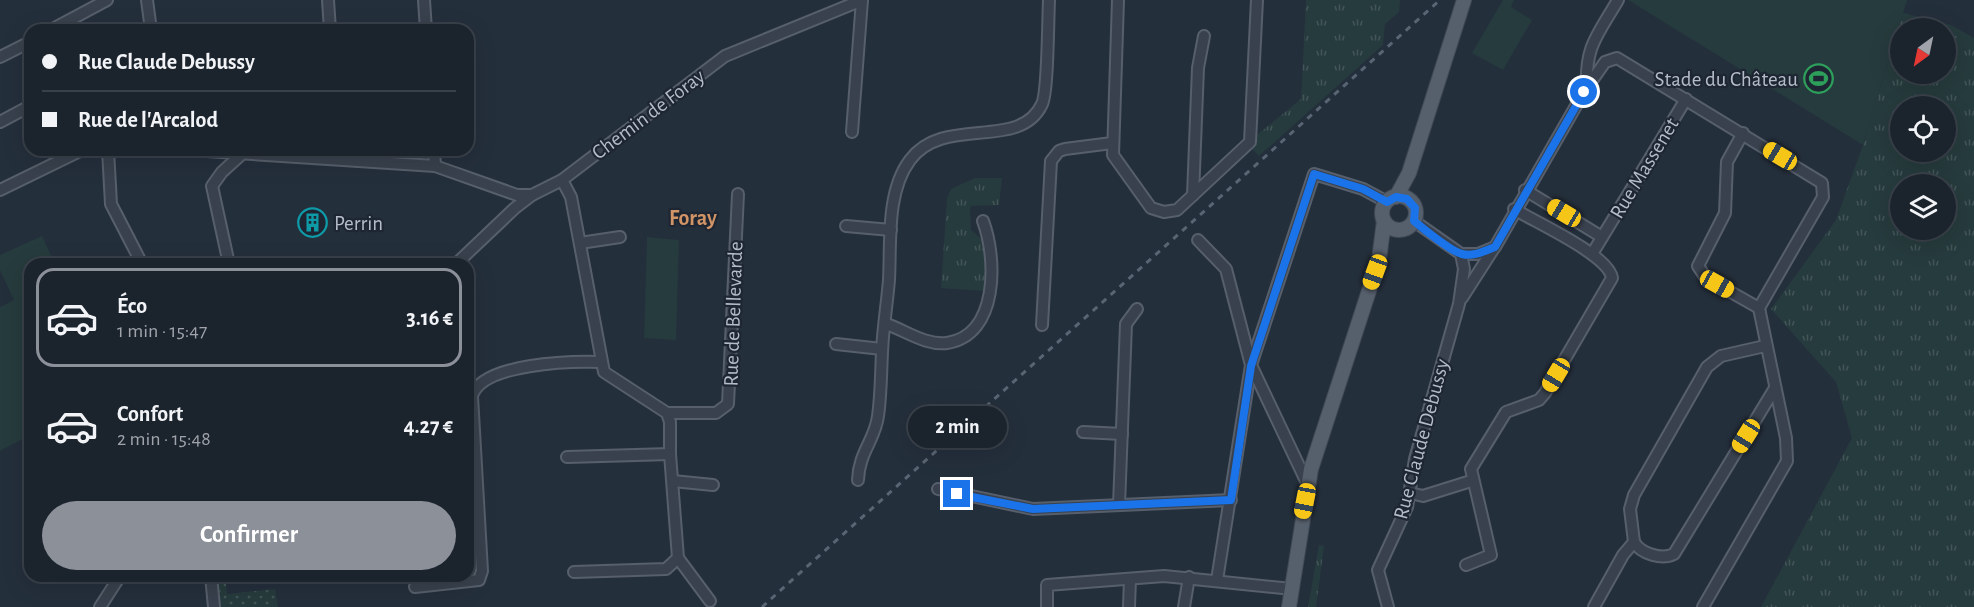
<!DOCTYPE html>
<html lang="fr">
<head>
<meta charset="utf-8">
<style>
  :root { --surface:#1b232d; --page:#242b35; --text:#f1f3f6; --muted:#a0a4aa; --line:#394049; --accent:#8c9099 }
  body { margin:0; font-family:"Alegreya Sans",sans-serif; background:var(--page); color:var(--text); height:100vh; display:flex; flex-direction:column; font-size:22px; white-space:nowrap }
  * { box-sizing:border-box; margin:0 }
  p { font-size:20px; color:var(--muted) }
  .icon { flex:none; width:33px; height:33px; fill:none; stroke:currentColor; stroke-width:2; stroke-linecap:round; stroke-linejoin:round }
  .map { position:relative; flex:1; overflow:hidden }
  .drawer { position:absolute; left:24px; top:258px; width:450px; height:324px; display:flex; flex-direction:column; background:var(--surface); border-radius:18px; box-shadow:0 6px 24px #0002,0 0 0 2px var(--line) }
  .drawer>* { flex:none }
  .hud { position:absolute; left:24px; top:24px; width:450px; height:132px; border-radius:18px; box-shadow:0 6px 24px #0002,0 0 0 2px var(--line); display:grid; align-content:center; height:132px; padding:0 18px; background:var(--surface) }
  .needle { width:39px; rotate:213deg }
  .controls { position:absolute; left:1890px; top:18px; display:grid; gap:12px }
  .controls a { display:grid; place-items:center; width:66px; height:66px; border-radius:50%; background:var(--surface); box-shadow:0 6px 24px #0002,0 0 0 2px var(--line); font-size:30px }
  .end { position:absolute; width:27px; height:27px; margin:-14px; border:8px solid #1a73e8; background:#fff; box-shadow:0 0 0 3px #fff }
  .from { border-radius:50% }
  .bubble { position:absolute; height:42px; border-radius:21px; background:var(--surface); box-shadow:0 6px 24px #0002,0 0 0 2px var(--line); font-size:20px; font-weight:700; line-height:42px; text-align:center }
  .car { position:absolute; width:18px; height:36px; margin:-18px -9px; border-radius:8px; box-shadow:0 0 4px 2px #0007; background:linear-gradient(#f5c518 24%,#345 0 40%,#f5c518 0 76%,#345 0 86%,#f5c518 0) }
  .hud b { display:flex; align-items:center; gap:21px; height:57px; font-size:22px }
  .hud b+b { border-top:2px solid var(--line) }
  .hud i { width:15px; height:15px; background:var(--text) }
  ul { padding:10px 0 0; list-style:none }
  li { display:flex; align-items:center; gap:18px; height:99px; margin:0 12px 9px; padding:0 6px; border:3px solid transparent; border-radius:18px }
  li div { flex:1 }
  li b { display:block; font-size:22px }
  li em { font-style:normal; font-weight:700 }
  li.active { border-color:var(--accent) }
  li>.icon { width:54px; height:54px; stroke-width:1.5 }
  .action { display:flex; gap:12px; margin-top:auto; padding:12px 18px }
  .action a { flex:1; height:69px; border-radius:36px; background:var(--accent); color:#fff; font-size:24px; font-weight:700; line-height:69px; text-align:center }
  .map>svg:first-child { display:block }
  .grass { fill:url(#grass-tufts); fill-rule:evenodd }
  .park { fill:#263b3d }
  .garden { fill:url(#garden-dots) }
  .lines { fill:none; stroke-linecap:round; stroke-linejoin:round }
  .minor-casing { stroke:#565f6b; stroke-width:14 }
  .major-casing { stroke:#414a56; stroke-width:16 }
  .minor { stroke:#38414d; stroke-width:10 }
  .major { stroke:#56606d; stroke-width:14 }
  .rail { stroke:#5a6573; stroke-width:3; stroke-dasharray:6 6; stroke-linecap:butt }
  .route { stroke:#1a73e8; stroke-width:8 }
  .labels { text-anchor:middle; stroke-width:4.5; stroke-linejoin:round; paint-order:stroke }
  .poi-label { font-size:21px; fill:#b4bcc8; stroke:#1d2632; text-anchor:end }
  .street-label { font-size:21px; fill:#b4bcc8; stroke:#1d2632 }
  .neighbourhood-label { font-size:22px; font-weight:bold; fill:#d19466; stroke:#1d2632 }
</style>
</head>
<body>
<div class="map">
<svg width="1974" height="607" viewBox="0 0 1974 607">
  <defs>
    <pattern id="grass-tufts" width="24" height="20" patternUnits="userSpaceOnUse" patternTransform="scale(1.5)"><rect width="24" height="20" fill="#263b3d"/><path d="M3 7l-1-3M5 7V3M7 7l1-3M15 17l-1-3M17 17v-4M19 17l1-3" fill="none" stroke="#435558"/></pattern>
    <pattern id="garden-dots" width="8" height="8" patternUnits="userSpaceOnUse" patternTransform="scale(1.5)"><rect width="8" height="8" fill="#263b3d"/><path d="M2 2h.1M6 6h.1" fill="none" stroke="#435558" stroke-width="1.8" stroke-linecap="round"/></pattern>
  </defs>
  <rect width="100%" height="100%" fill="#242f3c"/>
  <!-- grass -->
  <g class="grass">
    <path d="M 1306,0 L 1400,0 L 1399,12 L 1385,24 L 1383,45 L 1259,156 L 1247,143 L 1301,99 Z"/>
    <path d="M 1903,13 L 1951,25 L 1974,38 L 1974,607 L 1761,607 L 1852,438 L 1836,382 L 1771,309 L 1836,220 L 1863,145 ZM 1900,28 L 1946,28 L 1946,74 L 1900,74 ZM 1900,106 L 1946,106 L 1946,152 L 1900,152 ZM 1900,184 L 1946,184 L 1946,230 L 1900,230 Z"/>
    <path d="M 975,178 L 1002,178 L 999,205 L 971,206 L 970,209 L 971,230 L 985,242 L 985,291 L 941,288 L 947,199 L 951,189 Z"/>
    <path d="M 1319,545 L 1324,546 L 1316,607 L 1308,607 Z"/>
  </g>
  <!-- park -->
  <g class="park">
    <path d="M 1503,0 L 1514,0 L 1511,7 L 1532,20 L 1503,70 L 1472,53 Z"/>
    <path d="M 1628,0 L 1907,0 L 1863,145 Z"/>
    <path d="M 42,236 L 55,264 L 30,264 L 30,435 L 0,451 L 0,307 L 14,300 L 0,270 L 0,255 Z"/>
    <path d="M 647,237 L 679,240 L 676,340 L 644,338 Z"/>
  </g>
  <!-- garden -->
  <path class="garden" d="M 216,576 L 225,576 L 227,594 L 275,589 L 278,607 L 219,607 Z"/>
  <g class="lines">
    <defs>
      <g id="minor">
        <path d="M 147,0 L 151,30"/>
        <path d="M 328,0 L 330,30"/>
        <path d="M 424,0 L 426,30"/>
        <path d="M 1118,0 L 1113,155 L 1151,208 L 1164,212 L 1177,210 L 1250,142 L 1257,0"/>
        <path d="M 51,30 L 107,0"/>
        <path d="M 0,57 L 30,42"/>
        <path d="M 1587,88 C 1585,46 1597,36 1618,0"/>
        <path d="M 0,122 L 30,106"/>
        <path d="M 852,132 L 862,0"/>
        <path d="M 1743,133 L 1727,162 L 1725,213 L 1698,266 L 1706,278 L 1759,308"/>
        <path d="M 108,150 L 111,204 L 142,264"/>
        <path d="M 191,150 L 435,166 L 517,195 L 532,195"/>
        <path d="M 434,150 L 435,166"/>
        <path d="M 562,180 L 571,197 L 604,372 L 667,413 L 670,422 L 670,454 L 678,558 L 710,601"/>
        <path d="M 0,190 L 82,150"/>
        <path d="M 1525,190 L 1602,237"/>
        <path d="M 1193,195 L 1198,68 L 1204,36"/>
        <path d="M 846,226 L 891,230"/>
        <path d="M 1198,240 L 1226,269 L 1251,365 L 1217,580"/>
        <path d="M 580,243 L 620,237"/>
        <path d="M 1461,254 L 1478,254 L 1495,247 L 1584,92 L 1605,62 L 1617,58 L 1822,183 L 1823,197 L 1759,308"/>
        <path d="M 1592,254 L 1686,99"/>
        <path d="M 229,264 L 212,186 L 222,172 L 243,153"/>
        <path d="M 456,264 L 515,208 L 532,195 L 562,180 L 725,56 L 862,0"/>
        <path d="M 1462,298 L 1494,248"/>
        <path d="M 886,324 C 905,330 926,346 947,343 C 999,335 997,258 983,221"/>
        <path d="M 1042,325 L 1051,161 L 1059,151 L 1065,149 L 1112,143"/>
        <path d="M 836,344 L 882,349"/>
        <path d="M 667,413 L 716,413 L 728,404 L 738,194"/>
        <path d="M 1083,432 L 1122,434"/>
        <path d="M 567,457 L 670,454"/>
        <path d="M 858,480 C 859,452 875,440 878,416 C 881,395 881,373 882,352 C 883,328 887,304 889,280 C 891,242 886,192 910,160 C 944,114 1020,152 1042,104 C 1048,92 1048,19 1049,0"/>
        <path d="M 673,481 L 713,485"/>
        <path d="M 1308,485 L 1251,365 L 1314,174 L 1363,189 L 1387,202"/>
        <path d="M 938,489 L 1033,509 L 1231,500"/>
        <path d="M 1410,493 L 1423,496 L 1471,481"/>
        <path d="M 1119,505 L 1126,324 L 1137,309"/>
        <path d="M 1634,542 L 1630,509 L 1634,495 L 1707,367 L 1721,356 L 1765,346"/>
        <path d="M 1634,542 C 1641,554 1662,560 1674,554 L 1775,388"/>
        <path d="M 1466,565 L 1491,555 L 1471,469 L 1506,412 L 1539,400 L 1545,393 L 1612,278 C 1609,255 1535,222 1514,209"/>
        <path d="M 574,572 L 666,569 L 678,558"/>
        <path d="M 211,576 L 214,607"/>
        <path d="M 415,587 L 479,580 L 482,571 L 472,396 C 482,363 572,361 601,362"/>
        <path d="M 100,607 L 120,576"/>
        <path d="M 1047,607 L 1047,585 L 1164,576 L 1292,589"/>
        <path d="M 1129,607 L 1130,579"/>
        <path d="M 1184,607 L 1189,577"/>
        <path d="M 1388,607 L 1378,570 L 1407,507 L 1415,459 L 1459,304 L 1464,269 L 1461,254 L 1414,221"/>
        <path d="M 1594,607 L 1623,555 L 1634,542"/>
        <path d="M 1703,607 L 1787,461 L 1786,438 L 1759,308"/>
      </g>
      <g id="major">
        <circle cx="1399" cy="213" r="17"/>
        <path d="M 1396,197 L 1409,173 L 1464,0"/>
        <path d="M 1289,607 L 1311,469 L 1379,260 L 1384,221"/>
      </g>
    </defs>
    <!-- minor casing -->
    <use href="#minor" class="minor-casing"/>
    <!-- major casing -->
    <use href="#major" class="major-casing"/>
    <!-- minor -->
    <use href="#minor" class="minor"/>
    <!-- major -->
    <use href="#major" class="major"/>
    <!-- rail -->
    <path class="rail" d="M 762,607 L 1440,0"/>
  </g>
  <g class="lines">
    <!-- route -->
    <path class="route" d="M 957,494 L 1033,509 L 1231,500 L 1251,366 L 1314,174 L 1363,189 L 1387,202 L 1396,197 L 1407,199 L 1415,208 L 1414,221 C 1425,230 1450,251 1462,254 C 1474,257 1484,251 1495,247 L 1584,92"/>
  </g>
  <!-- icons -->
  <defs>
    <symbol id="stadium-ring" viewBox="-11 -11 22 22"><circle r="9.5" fill="#1d2632" stroke="#2e9e5b" stroke-width="1.5"/><path d="M0-5a6.5 5 0 1 0 0 10a6.5 5 0 1 0 0-10ZM-3.5-1.8h7v3.6h-7Z" fill="#2e9e5b"/></symbol>
    <symbol id="building-ring" viewBox="-11 -11 22 22"><circle r="9.5" fill="#1d2632" stroke="#0f9aa8" stroke-width="1.5"/><path d="M-4-6H4V6H1V3H-1V6H-4ZM-2.5-4.3h1.7v1.8h-1.7ZM.8-4.3h1.7v1.8H.8ZM-2.5-1h1.7V.8h-1.7ZM.8-1h1.7V.8H.8Z" fill="#0f9aa8"/></symbol>
  </defs>
  <g fill-rule="evenodd">
    <use href="#stadium-ring" x="1802" y="62" width="33" height="33"/>
    <use href="#building-ring" x="296" y="206" width="33" height="33"/>
  </g>
  <g class="labels">
    <!-- poi labels -->
    <g class="poi-label">
      <text x="1798" y="86">Stade du Château</text>
      <text x="334" y="230" text-anchor="start">Perrin</text>
    </g>
    <!-- street labels -->
    <g class="street-label">
      <text transform="translate(648 114) rotate(-37)" y="7">Chemin de Foray</text>
      <text transform="translate(1644 168) rotate(-59)" y="7">Rue Massenet</text>
      <text transform="translate(733 314) rotate(-88)" y="7">Rue de Bellevarde</text>
      <text transform="translate(1421 439) rotate(-75)" y="7">Rue Claude Debussy</text>
    </g>
    <!-- neighbourhood labels -->
    <g class="neighbourhood-label">
      <text x="693" y="225">Foray</text>
    </g>
  </g>
</svg>
<div class="controls">
<a><svg class="needle" viewBox="-14 -14 28 28"><path d="M0-13l5 13h-10z" fill="#e53935"/><path d="M0 13l5-13h-10z" fill="#a0a4aa"/></svg></a>
<a><svg class="icon" aria-label="locate" viewBox="0 0 24 24"><circle cx="12" cy="12" r="6"/><path d="M12 2v4M12 18v4M2 12h4M18 12h4"/></svg></a>
<a><svg class="icon" aria-label="layers" viewBox="0 0 24 24"><path d="M12 4l9 5-9 5-9-5zM3 14l9 5 9-5"/></svg></a>
</div>
<i class="end from" style="left:1584px;top:92px"></i>
<i class="end" style="left:957px;top:494px"></i>
<div class="bubble" style="left:908px;top:406px;width:99px">2 min</div>
<i class="car" style="left:1780px;top:156px;rotate:301deg"></i>
<i class="car" style="left:1564px;top:213px;rotate:301deg"></i>
<i class="car" style="left:1375px;top:272px;rotate:200deg"></i>
<i class="car" style="left:1717px;top:284px;rotate:119deg"></i>
<i class="car" style="left:1556px;top:375px;rotate:211deg"></i>
<i class="car" style="left:1746px;top:436px;rotate:212deg"></i>
<i class="car" style="left:1305px;top:501px;rotate:191deg"></i>
<div class="hud">
<b><i class="from"></i>Rue Claude Debussy</b>
<b><i></i>Rue de l'Arcalod</b>
</div>
<section class="drawer">
<ul>
<li class="active"><svg class="icon" aria-label="car" viewBox="0 0 24 24"><path d="M5 17H2v-5l4-1 3-4h7l3 4 3 1v5h-3M9 17h6M6 11h13"/><circle cx="7" cy="17" r="2"/><circle cx="17" cy="17" r="2"/></svg><div><b>Éco</b><p>1 min · 15:47</p></div><em>3.16 €</em></li>
<li><svg class="icon" aria-label="car" viewBox="0 0 24 24"><path d="M5 17H2v-5l4-1 3-4h7l3 4 3 1v5h-3M9 17h6M6 11h13"/><circle cx="7" cy="17" r="2"/><circle cx="17" cy="17" r="2"/></svg><div><b>Confort</b><p>2 min · 15:48</p></div><em>4.27 €</em></li>
</ul>
<div class="action"><a>Confirmer</a></div>
</section>
</div>
</body>
</html>
